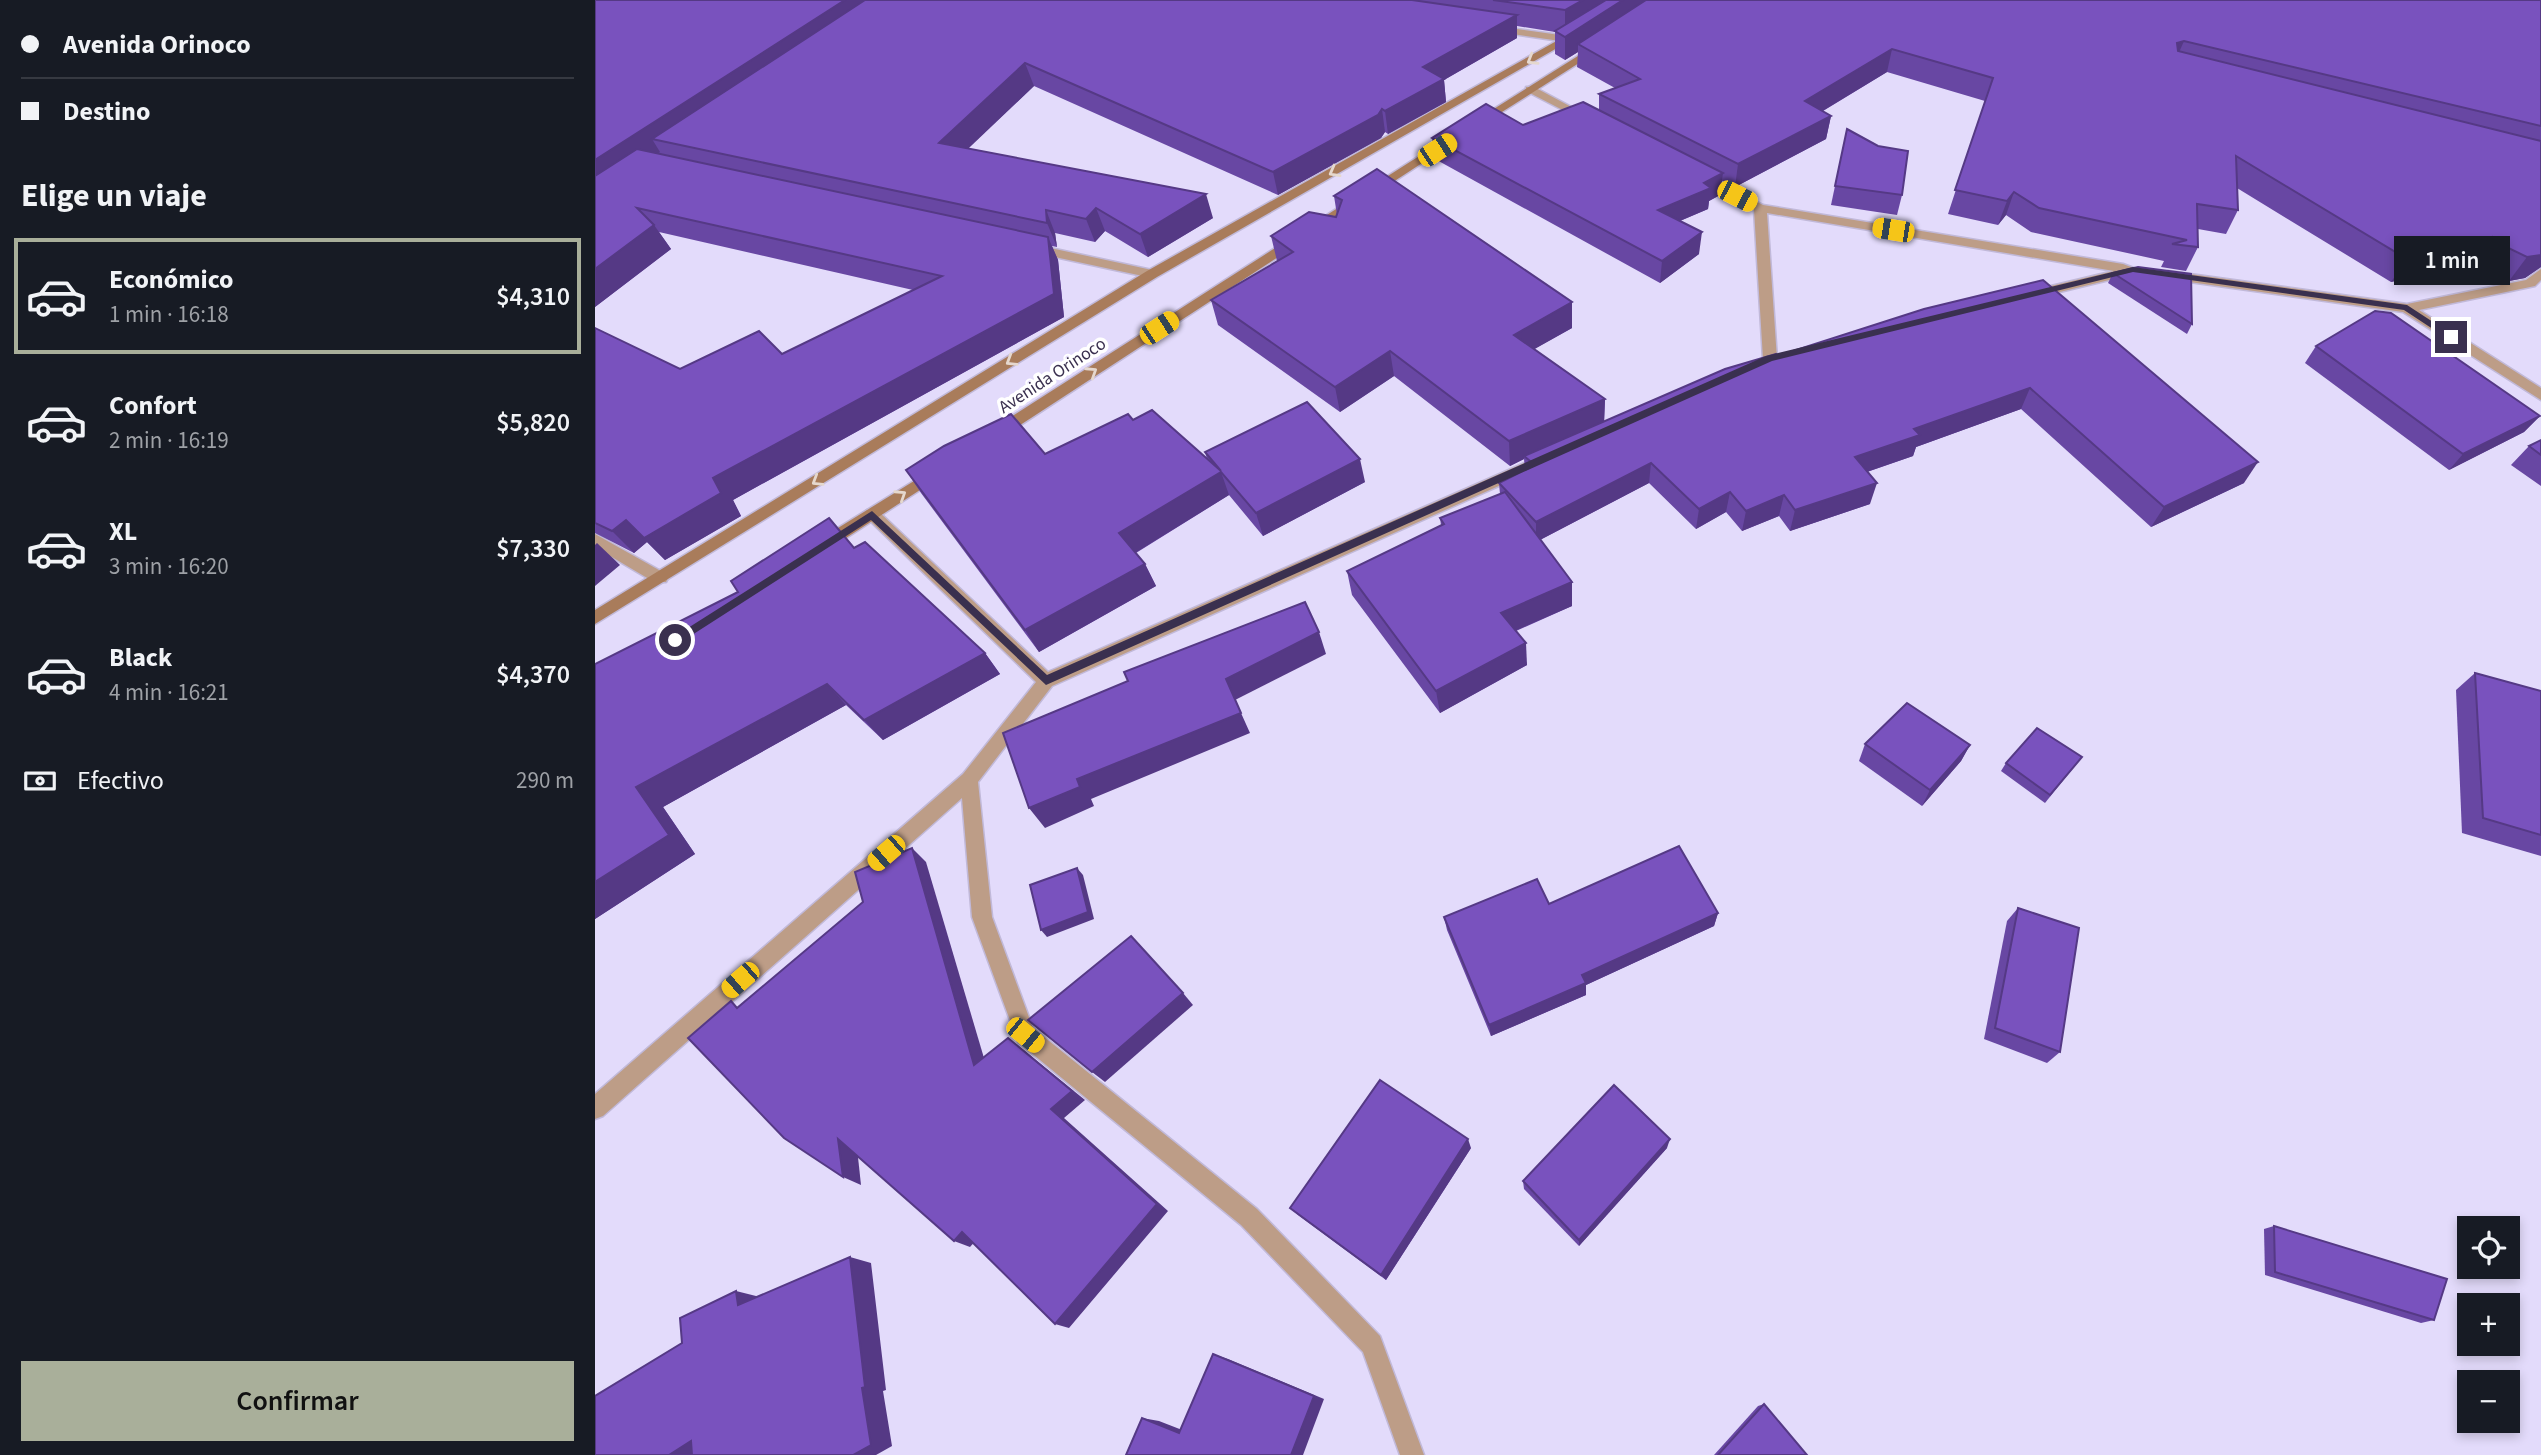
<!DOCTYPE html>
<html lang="es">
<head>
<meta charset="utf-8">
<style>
  :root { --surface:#171b24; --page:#242831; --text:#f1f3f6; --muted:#9ea1a6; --line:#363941; --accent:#a9af9a }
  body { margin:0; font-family:"Source Sans 3",sans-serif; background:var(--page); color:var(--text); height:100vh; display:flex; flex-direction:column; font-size:26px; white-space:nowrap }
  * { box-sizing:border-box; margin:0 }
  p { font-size:23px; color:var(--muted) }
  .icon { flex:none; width:38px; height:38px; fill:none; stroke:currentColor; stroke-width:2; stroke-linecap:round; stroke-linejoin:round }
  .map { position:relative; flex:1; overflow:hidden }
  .sheet { display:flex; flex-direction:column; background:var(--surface); width:595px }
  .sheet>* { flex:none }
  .top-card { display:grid; align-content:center; height:154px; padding:0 21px; background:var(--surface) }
  .buttons { position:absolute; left:1862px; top:1216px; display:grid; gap:14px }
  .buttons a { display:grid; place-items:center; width:63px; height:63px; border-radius:0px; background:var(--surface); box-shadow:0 4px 10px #0003; font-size:35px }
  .end { position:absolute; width:32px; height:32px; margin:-16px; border:9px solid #3a304f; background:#fff; box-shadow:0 0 0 4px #fff }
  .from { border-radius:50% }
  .bubble { position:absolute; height:49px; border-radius:0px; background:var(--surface); box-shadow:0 4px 10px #0003; font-size:23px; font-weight:600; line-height:49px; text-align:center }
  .car { position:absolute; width:21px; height:42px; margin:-21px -10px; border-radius:9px; box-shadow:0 0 5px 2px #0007; background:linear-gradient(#f5c518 24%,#345 0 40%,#f5c518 0 76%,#345 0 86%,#f5c518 0) }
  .top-card b { display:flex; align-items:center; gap:24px; height:66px; font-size:26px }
  .top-card b+b { border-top:2px solid var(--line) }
  .top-card i { width:18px; height:18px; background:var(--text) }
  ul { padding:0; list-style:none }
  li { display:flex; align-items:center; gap:21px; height:116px; margin:0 14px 10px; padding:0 7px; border:4px solid transparent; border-radius:0px }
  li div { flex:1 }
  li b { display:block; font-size:26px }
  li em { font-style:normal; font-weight:600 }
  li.current { border-color:var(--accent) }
  li>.icon { width:63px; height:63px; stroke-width:1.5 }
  h2 { padding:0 21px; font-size:32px; line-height:84px }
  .pay { display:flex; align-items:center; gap:18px; height:77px; padding:0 21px; font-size:26px }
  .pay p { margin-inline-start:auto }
  .primary-button { display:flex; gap:14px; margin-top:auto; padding:14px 21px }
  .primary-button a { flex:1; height:80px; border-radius:0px; background:var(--accent); color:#111; font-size:28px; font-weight:600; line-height:80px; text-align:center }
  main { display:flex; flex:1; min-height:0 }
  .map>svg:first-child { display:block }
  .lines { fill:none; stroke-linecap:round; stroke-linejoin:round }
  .street-casing { stroke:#c1b9d9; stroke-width:3 }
  .secondary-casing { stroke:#c1b9d9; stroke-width:3 }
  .street { fill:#bd9d87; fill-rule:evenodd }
  .secondary { fill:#a97c5b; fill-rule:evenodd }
  .wall { fill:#6847a3 }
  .shaded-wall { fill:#553985 }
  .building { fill:#7952be; stroke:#553985; stroke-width:2 }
  .oneway { stroke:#e5d8ce }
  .route { fill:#3a304f }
  .labels { text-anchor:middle; stroke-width:7; stroke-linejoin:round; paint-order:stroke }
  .far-street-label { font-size:18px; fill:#3a304f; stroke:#fff }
</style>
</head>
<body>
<main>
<section class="sheet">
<div class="top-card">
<b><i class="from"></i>Avenida Orinoco</b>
<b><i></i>Destino</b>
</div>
<h2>Elige un viaje</h2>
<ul>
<li class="current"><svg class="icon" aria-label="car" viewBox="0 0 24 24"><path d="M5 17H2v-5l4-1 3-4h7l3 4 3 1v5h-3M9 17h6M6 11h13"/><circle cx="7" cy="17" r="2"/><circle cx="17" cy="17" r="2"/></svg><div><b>Económico</b><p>1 min · 16:18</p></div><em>$4,310</em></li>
<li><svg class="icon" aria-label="car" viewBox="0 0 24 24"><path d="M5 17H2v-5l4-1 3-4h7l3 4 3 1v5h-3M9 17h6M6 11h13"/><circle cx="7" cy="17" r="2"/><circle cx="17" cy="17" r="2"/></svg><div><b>Confort</b><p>2 min · 16:19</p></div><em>$5,820</em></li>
<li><svg class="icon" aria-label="car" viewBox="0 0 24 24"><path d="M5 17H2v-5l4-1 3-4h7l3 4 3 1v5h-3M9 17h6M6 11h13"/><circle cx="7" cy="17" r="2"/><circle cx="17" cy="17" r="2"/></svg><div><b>XL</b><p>3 min · 16:20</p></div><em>$7,330</em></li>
<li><svg class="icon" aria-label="car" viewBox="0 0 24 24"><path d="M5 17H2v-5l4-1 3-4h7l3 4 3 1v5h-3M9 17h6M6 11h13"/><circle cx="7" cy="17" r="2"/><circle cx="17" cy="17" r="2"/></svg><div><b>Black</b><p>4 min · 16:21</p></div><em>$4,370</em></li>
</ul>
<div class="pay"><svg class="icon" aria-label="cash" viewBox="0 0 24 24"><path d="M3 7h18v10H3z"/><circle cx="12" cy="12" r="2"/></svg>Efectivo<p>290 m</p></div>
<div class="primary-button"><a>Confirmar</a></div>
</section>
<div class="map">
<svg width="1946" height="1455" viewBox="0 0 1946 1455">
  <rect width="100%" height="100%" fill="#e3dbfb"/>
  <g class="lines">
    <defs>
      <g id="street">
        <path d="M 901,26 L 972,36 L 977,39 L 972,42 L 897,31 L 897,27 Z"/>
        <path d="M 931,87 L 939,87 L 997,118 L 987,120 L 931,91 Z"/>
        <path d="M 1106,173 L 1168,205 L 1528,264 L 1544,270 L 1543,273 L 1436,299 L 1429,295 L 1431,292 L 1519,271 L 1172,213 L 1182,359 L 1175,364 L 1168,359 L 1159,210 L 1102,180 L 1102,174 Z"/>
        <path d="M 437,244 L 557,270 L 564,274 L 557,278 L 432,251 L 432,245 Z"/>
        <path d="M 1946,269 L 1946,280 L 1940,286 L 1824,310 L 1946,388 L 1946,400 L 1808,312 L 1573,279 L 1566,275 L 1573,271 L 1812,304 L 1931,280 Z"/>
        <path d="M 950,454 L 955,455 L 957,459 L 955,463 L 457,686 L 383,782 L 397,917 L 438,1028 L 662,1209 L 785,1336 L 829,1455 L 805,1455 L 768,1352 L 646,1225 L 423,1042 L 377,917 L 367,798 L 8,1116 L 0,1119 L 0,1094 L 368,774 L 441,682 L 272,518 L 269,514 L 272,510 L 282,510 L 453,672 Z"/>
        <path d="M 0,534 L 71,574 L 73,578 L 71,582 L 59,582 L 0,547 Z"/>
      </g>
      <g id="secondary">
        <path d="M 974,34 L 983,36 L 562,277 L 0,624 L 0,610 L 552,271 Z"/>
        <path d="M 1002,44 L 1007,47 L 1006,49 L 888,124 L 878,122 Z"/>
        <path d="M 854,137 L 864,139 L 407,437 L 397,437 L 395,433 L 397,429 Z"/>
        <path d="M 340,468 L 345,469 L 347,473 L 345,477 L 234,549 L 222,549 L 220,545 L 222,541 Z"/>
      </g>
    </defs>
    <!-- street casing -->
    <use href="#street" class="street-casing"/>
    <!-- secondary casing -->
    <use href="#secondary" class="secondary-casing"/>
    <!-- street -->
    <use href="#street" class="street"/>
    <!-- secondary -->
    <use href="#secondary" class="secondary"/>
  </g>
  <!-- wall -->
  <g class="wall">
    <path d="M 0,0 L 1946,0 L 1946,267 L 1930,278 L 1914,281 L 1881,264 L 1879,260 L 1853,267 L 1845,262 L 1816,277 L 1796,282 L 1642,188 L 1643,210 L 1631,234 L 1603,229 L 1603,247 L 1591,271 L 1566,267 L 1569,261 L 1436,232 L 1411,215 L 1403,225 L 1353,214 L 1390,101 L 1292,72 L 1228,111 L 1236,116 L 1231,139 L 1140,187 L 1127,181 L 1125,195 L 1114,201 L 1113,209 L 1085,221 L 1104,254 L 1065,283 L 840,159 L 837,138 L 928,125 L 1004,110 L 1004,94 L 1020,88 L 982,67 L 983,52 L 970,60 L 960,54 L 960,32 L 922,26 L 922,38 L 849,80 L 851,102 L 793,134 L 790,132 L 786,138 L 683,195 L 439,86 L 373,148 L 618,218 L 553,257 L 510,231 L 500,242 L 460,233 L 462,247 L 457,246 L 463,260 L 469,317 L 138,500 L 146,516 L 70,560 L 52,542 L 39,553 L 0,533 L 0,328 L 85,369 L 187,354 L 318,290 L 64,232 L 76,249 L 0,307 Z"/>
    <path d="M 1252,129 L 1307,195 L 1302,215 L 1236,205 Z"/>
    <path d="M 782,169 L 977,328 L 939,349 L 1010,399 L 1009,422 L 1182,356 L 1329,309 L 1649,483 L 1556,527 L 1426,409 L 1321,447 L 1318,456 L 1272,472 L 1275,504 L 1195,531 L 1184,516 L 1147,531 L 1131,512 L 1101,529 L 1054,483 L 945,540 L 977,606 L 921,631 L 932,665 L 845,713 L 757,595 L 752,571 L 846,525 L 845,518 L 905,494 L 904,483 L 930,470 L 929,459 L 915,466 L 799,376 L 745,412 L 623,325 L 616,300 L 682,261 L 676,236 L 741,217 L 742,215 L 739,196 Z"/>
    <path d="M 1518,273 L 1597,324 L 1592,334 L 1513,283 Z"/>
    <path d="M 1721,346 L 1945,416 L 1929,432 L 1854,470 L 1710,363 Z"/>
    <path d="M 538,420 L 612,459 L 610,452 L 770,482 L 668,536 L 634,495 L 541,553 L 550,564 L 561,586 L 444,652 L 326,493 L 311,470 L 450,454 Z"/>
    <path d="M 1946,440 L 1946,486 L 1916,465 L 1934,446 Z"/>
    <path d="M 259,548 L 390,653 L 405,674 L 288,740 L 251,705 L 68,807 L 100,854 L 0,919 L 0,664 Z"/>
    <path d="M 1880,673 L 1946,691 L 1946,856 L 1867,833 L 1861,690 Z"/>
    <path d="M 1270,744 L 1375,745 L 1366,761 L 1327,806 L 1264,761 Z"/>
    <path d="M 1487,757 L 1450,803 L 1406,771 L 1411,763 Z"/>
    <path d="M 954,904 L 1123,913 L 1119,926 L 991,985 L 991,995 L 896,1036 L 852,930 L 849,917 Z"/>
    <path d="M 1423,908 L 1465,1052 L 1452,1063 L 1389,1039 L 1412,921 Z"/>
    <path d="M 876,1148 L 791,1280 L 703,1215 L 695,1208 Z"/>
    <path d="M 1072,1148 L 984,1246 L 929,1189 L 928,1181 Z"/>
    <path d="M 1679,1226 L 1839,1320 L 1826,1323 L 1670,1275 L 1669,1229 Z"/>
    <path d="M 1169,1404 L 1212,1455 L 1119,1455 L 1163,1406 Z"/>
  </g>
  <!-- shaded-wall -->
  <g class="shaded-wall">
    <path d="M 250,0 L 296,0 L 57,139 L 65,152 L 0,195 L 0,160 Z"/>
    <path d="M 988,0 L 1026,0 L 970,33 L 970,10 Z"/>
    <path d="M 1028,0 L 1063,0 L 983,44 L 983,52 L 970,60 L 970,37 Z"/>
    <path d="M 922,15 L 922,38 L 849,80 L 851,102 L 793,134 L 790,111 L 828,67 Z"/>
    <path d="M 1589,41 L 1579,64 L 1582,43 Z"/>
    <path d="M 1297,49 L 1292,72 L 1206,124 L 1210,101 Z"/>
    <path d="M 430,63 L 439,86 L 355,166 L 344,143 Z"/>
    <path d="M 787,109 L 790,132 L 786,138 L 683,195 L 678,172 Z"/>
    <path d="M 1236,116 L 1231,139 L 1140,187 L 1143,164 Z"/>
    <path d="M 1128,173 L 1125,195 L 1114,201 L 1113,209 L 1061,231 L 1063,210 Z"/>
    <path d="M 1419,192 L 1411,215 L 1403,225 L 1412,201 Z"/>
    <path d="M 611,194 L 618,218 L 553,257 L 545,234 Z"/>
    <path d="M 501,208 L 510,231 L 500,242 L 491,219 Z"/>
    <path d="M 451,210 L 460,233 L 462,247 L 452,223 Z"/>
    <path d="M 59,225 L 76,249 L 0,307 L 0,269 Z"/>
    <path d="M 1107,232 L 1104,254 L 1065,283 L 1067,261 Z"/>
    <path d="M 453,237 L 463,260 L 469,317 L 138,500 L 146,516 L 70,560 L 52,542 L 39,553 L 17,531 L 31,520 L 118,478 Z"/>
    <path d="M 1897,237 L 1879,260 L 1853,267 L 1870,244 Z"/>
    <path d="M 1861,239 L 1845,262 L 1816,277 L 1796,282 L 1812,259 Z"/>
    <path d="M 1946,255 L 1946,267 L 1930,278 L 1914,281 L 1932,257 Z"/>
    <path d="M 977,302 L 977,328 L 920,360 L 919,335 Z"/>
    <path d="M 795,351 L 799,376 L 745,412 L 740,387 Z"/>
    <path d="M 1435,388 L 1426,409 L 1321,447 L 1318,456 L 1254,478 L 1260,457 L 1319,429 Z"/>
    <path d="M 1010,399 L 1009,424 L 929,456 L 929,459 L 915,466 L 914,441 Z"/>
    <path d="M 1945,416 L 1929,432 L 1854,470 L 1868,454 Z"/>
    <path d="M 765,459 L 770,482 L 668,536 L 661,513 Z"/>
    <path d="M 1663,462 L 1649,483 L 1556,527 L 1569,507 Z"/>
    <path d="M 1056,463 L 1054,483 L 941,542 L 941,522 Z"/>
    <path d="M 626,472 L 634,495 L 535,556 L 524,533 Z"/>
    <path d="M 1282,483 L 1275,504 L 1195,531 L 1200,510 Z"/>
    <path d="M 1135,492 L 1131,512 L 1101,529 L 1104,509 Z"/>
    <path d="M 1189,495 L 1184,516 L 1147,531 L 1151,511 Z"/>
    <path d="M 2,543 L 25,565 L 0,586 L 0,545 Z"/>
    <path d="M 550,564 L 561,586 L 444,652 L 430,630 Z"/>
    <path d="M 977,582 L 977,606 L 908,636 L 906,613 Z"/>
    <path d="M 724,632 L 731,654 L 640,700 L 631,679 Z"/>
    <path d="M 931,643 L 932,665 L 845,713 L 841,691 Z"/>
    <path d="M 390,653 L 405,674 L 288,740 L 269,720 Z"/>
    <path d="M 232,684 L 251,705 L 68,807 L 100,854 L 0,919 L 0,882 L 41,787 Z"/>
    <path d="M 646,713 L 655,733 L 496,799 L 499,806 L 450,828 L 434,808 L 482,779 Z"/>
    <path d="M 1375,745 L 1366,761 L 1327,806 L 1335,790 Z"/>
    <path d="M 317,848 L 331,862 L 394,1075 L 379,1065 Z"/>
    <path d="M 482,868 L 488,875 L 499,919 L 452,937 L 446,930 Z"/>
    <path d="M 1123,913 L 1119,926 L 991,985 L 991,995 L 896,1036 L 894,1025 L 987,975 Z"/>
    <path d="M 588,993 L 598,1005 L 510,1082 L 497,1072 Z"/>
    <path d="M 426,1048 L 490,1100 L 469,1118 L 573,1211 L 474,1328 L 460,1324 L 456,1109 Z"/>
    <path d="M 243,1139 L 262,1148 L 266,1185 L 248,1177 Z"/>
    <path d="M 873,1139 L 876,1148 L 791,1280 L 786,1275 Z"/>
    <path d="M 1075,1139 L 1072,1148 L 984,1246 L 984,1240 Z"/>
    <path d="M 367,1232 L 383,1238 L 375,1247 L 359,1241 Z"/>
    <path d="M 255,1257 L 276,1263 L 291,1390 L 288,1391 L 297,1446 L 281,1455 L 258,1455 L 267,1388 Z"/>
    <path d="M 141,1291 L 165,1297 L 143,1305 Z"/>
    <path d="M 618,1354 L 633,1359 L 729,1399 L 708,1455 L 696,1455 Z"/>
    <path d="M 547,1418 L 564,1421 L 600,1435 L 584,1433 Z"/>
    <path d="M 96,1441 L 102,1455 L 74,1455 Z"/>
  </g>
  <!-- building -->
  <g class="building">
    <path d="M 0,0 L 250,0 L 0,160 Z"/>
    <path d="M 270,0 L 817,0 L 922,15 L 828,67 L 849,79 L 790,111 L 787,109 L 783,115 L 678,172 L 430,63 L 344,143 L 611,194 L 545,234 L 501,208 L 491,219 L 451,210 L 452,223 L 57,139 Z"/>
    <path d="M 898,0 L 988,0 L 970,10 Z"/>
    <path d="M 1011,0 L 1028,0 L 970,37 L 960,31 Z"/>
    <path d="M 1051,0 L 1946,0 L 1946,126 L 1589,41 L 1582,43 L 1583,51 L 1946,141 L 1946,255 L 1932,257 L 1899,241 L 1897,237 L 1870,244 L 1861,239 L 1833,253 L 1812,259 L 1641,156 L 1643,210 L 1602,204 L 1603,247 L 1577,244 L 1592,240 L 1444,208 L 1419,192 L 1412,201 L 1360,190 L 1398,78 L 1297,49 L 1210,101 L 1236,116 L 1143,164 L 1004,94 L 1045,79 L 983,44 Z"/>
    <path d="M 988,102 L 1128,173 L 1109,183 L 1116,188 L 1063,210 L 1107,232 L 1067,261 L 837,138 L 891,104 L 928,125 Z"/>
    <path d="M 1252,129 L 1283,146 L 1313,151 L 1307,195 L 1240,186 Z"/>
    <path d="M 42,149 L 453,237 L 459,294 L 118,478 L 126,493 L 49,538 L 31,520 L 17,531 L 0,523 L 0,328 L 85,369 L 164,331 L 187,354 L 347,276 L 42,208 L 59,225 L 0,269 L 0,176 Z"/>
    <path d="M 782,169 L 977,302 L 919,335 L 1010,399 L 914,441 L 795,351 L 740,387 L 616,300 L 698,252 L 676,236 L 714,212 L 741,217 L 747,200 L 739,196 Z"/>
    <path d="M 1543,267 L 1596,274 L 1597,324 L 1518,273 Z"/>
    <path d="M 1448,280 L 1663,462 L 1569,507 L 1435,388 L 1319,429 L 1325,435 L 1260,457 L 1282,483 L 1200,510 L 1189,495 L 1151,511 L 1135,492 L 1104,509 L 1056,463 L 941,522 L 904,483 L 940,465 L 929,456 L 1130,369 L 1181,354 L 1182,356 L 1329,309 Z"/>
    <path d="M 1780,311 L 1796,313 L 1945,416 L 1868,454 L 1721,346 Z"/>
    <path d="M 712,402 L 765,459 L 661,513 L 626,472 L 524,533 L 550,564 L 430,630 L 311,470 L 349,446 L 416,414 L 450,454 L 533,414 L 538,420 L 557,410 L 626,471 L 610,452 Z"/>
    <path d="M 1946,440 L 1946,455 L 1934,446 Z"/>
    <path d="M 910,492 L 977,582 L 906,613 L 931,643 L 841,691 L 752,571 L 849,524 L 845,518 Z"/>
    <path d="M 234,518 L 259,548 L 270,542 L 390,653 L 269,720 L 232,684 L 41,787 L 74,835 L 0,882 L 0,664 L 143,592 L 136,581 Z"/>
    <path d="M 710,602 L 724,632 L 631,679 L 646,713 L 482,779 L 485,787 L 434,808 L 408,733 L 533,681 L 529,672 Z"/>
    <path d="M 1880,673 L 1946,691 L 1946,835 L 1888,818 Z"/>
    <path d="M 1312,703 L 1375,745 L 1335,790 L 1270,744 Z"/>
    <path d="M 1442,728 L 1487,757 L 1455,795 L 1411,763 Z"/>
    <path d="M 1084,846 L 1123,913 L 987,975 L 991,983 L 894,1025 L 849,917 L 942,879 L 954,904 Z"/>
    <path d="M 317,848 L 379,1065 L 413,1038 L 477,1091 L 456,1109 L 562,1204 L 460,1324 L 367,1232 L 359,1241 L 243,1139 L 248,1177 L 189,1138 L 93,1038 L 136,1001 L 142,1008 L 268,902 L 260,872 Z"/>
    <path d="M 482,868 L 493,912 L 446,930 L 435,885 Z"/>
    <path d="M 1423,908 L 1484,928 L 1465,1052 L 1400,1028 Z"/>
    <path d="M 536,936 L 588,993 L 497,1072 L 433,1020 Z"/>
    <path d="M 785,1080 L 873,1139 L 786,1275 L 695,1208 Z"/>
    <path d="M 1019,1085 L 1075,1139 L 984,1240 L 928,1181 Z"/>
    <path d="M 1679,1226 L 1852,1279 L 1839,1320 L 1680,1272 Z"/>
    <path d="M 255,1257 L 270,1387 L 267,1388 L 276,1445 L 258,1455 L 97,1455 L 96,1441 L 74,1455 L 0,1455 L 0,1396 L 87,1343 L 85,1318 L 141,1291 L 143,1305 Z"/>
    <path d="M 618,1354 L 719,1396 L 696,1455 L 531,1455 L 547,1418 L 584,1433 Z"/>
    <path d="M 1169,1404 L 1212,1455 L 1123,1455 Z"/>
  </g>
  <!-- one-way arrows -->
  <defs><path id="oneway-chevron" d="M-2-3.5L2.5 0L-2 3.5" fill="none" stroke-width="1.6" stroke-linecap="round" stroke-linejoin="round" transform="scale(1.75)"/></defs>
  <g class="oneway">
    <use href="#oneway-chevron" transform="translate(937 60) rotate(149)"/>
    <use href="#oneway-chevron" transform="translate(739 172) rotate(151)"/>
    <use href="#oneway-chevron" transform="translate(416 361) rotate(148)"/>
    <use href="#oneway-chevron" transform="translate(497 372) rotate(-33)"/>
    <use href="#oneway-chevron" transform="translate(222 481) rotate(148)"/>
    <use href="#oneway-chevron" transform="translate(306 495) rotate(-33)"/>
  </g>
  <!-- route -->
  <path class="route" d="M 1538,267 L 1812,305 L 1861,337 L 1853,339 L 1809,310 L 1538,272 L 1177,361 L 451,685 L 276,520 L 83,644 L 76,644 L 74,640 L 277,511 L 452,675 L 1171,356 Z"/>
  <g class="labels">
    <!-- far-street labels -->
    <g class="far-street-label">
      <text transform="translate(457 375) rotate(-33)" y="6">Avenida Orinoco</text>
    </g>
  </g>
</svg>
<div class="buttons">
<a><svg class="icon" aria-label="locate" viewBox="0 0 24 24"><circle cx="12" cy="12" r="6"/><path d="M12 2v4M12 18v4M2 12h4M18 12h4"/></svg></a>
<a>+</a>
<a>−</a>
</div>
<i class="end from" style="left:80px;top:640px"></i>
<i class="end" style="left:1856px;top:337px"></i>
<div class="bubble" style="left:1799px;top:236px;width:116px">1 min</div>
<i class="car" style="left:842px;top:150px;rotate:57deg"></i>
<i class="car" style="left:1142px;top:196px;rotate:117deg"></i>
<i class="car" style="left:1298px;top:230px;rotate:279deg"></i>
<i class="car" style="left:564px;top:328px;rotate:57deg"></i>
<i class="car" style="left:291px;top:853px;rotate:229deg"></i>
<i class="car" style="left:145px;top:980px;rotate:229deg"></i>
<i class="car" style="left:430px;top:1035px;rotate:129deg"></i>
</div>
</main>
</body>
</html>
